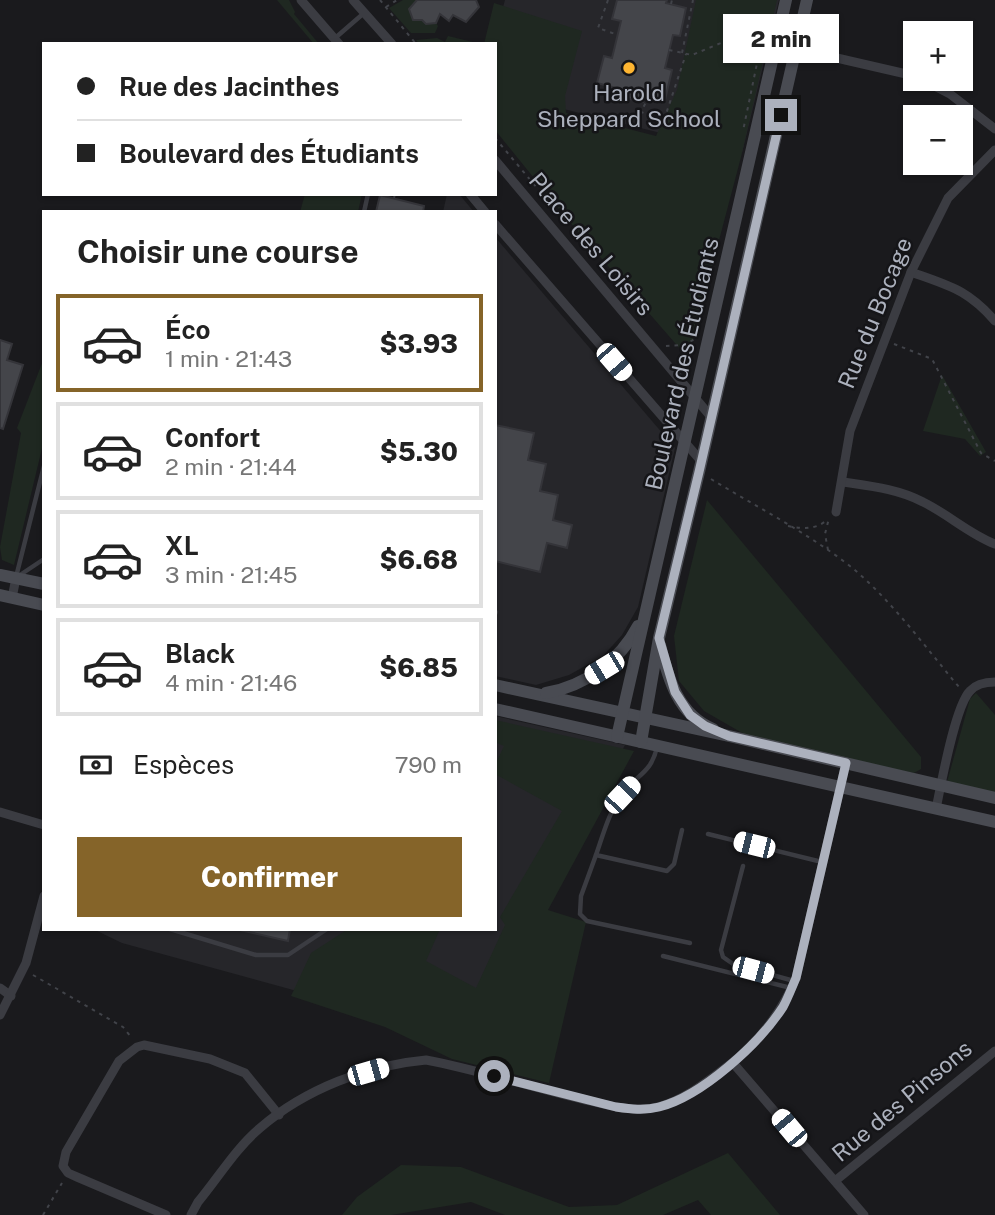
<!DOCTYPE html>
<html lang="fr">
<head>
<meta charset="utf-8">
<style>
  :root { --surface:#fff; --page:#f6f6f6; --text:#222; --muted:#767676; --line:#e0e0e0; --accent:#856429 }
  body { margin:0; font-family:"Public Sans",sans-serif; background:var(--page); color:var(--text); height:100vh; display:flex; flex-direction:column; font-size:26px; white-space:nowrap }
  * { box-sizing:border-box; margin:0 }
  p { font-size:23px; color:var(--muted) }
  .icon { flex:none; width:38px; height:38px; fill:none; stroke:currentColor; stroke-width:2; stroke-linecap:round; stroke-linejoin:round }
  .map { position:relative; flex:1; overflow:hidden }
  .sheet { position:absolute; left:42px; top:210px; width:455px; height:721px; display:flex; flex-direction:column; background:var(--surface); border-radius:0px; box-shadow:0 2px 5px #0004 }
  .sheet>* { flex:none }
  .banner { position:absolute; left:42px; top:42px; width:455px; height:154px; border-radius:0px; box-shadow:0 2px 5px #0004; display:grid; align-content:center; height:154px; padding:0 35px; background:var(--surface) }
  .tools { position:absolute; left:903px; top:21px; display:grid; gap:14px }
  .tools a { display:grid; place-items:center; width:70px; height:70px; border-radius:0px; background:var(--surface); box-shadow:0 2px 5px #0004; font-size:35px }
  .end { position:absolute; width:32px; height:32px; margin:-16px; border:9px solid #acb1bd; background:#111; box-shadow:0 0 0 4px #111 }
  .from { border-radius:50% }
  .bubble { position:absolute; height:49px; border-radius:0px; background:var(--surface); box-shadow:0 2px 5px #0004; font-size:23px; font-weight:800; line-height:49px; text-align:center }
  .car { position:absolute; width:21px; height:42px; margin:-21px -10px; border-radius:9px; box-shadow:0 0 5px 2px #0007; background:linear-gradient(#fff 24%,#345 0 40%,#fff 0 76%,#345 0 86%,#fff 0) }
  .banner b { display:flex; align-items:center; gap:24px; height:66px; font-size:26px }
  .banner b+b { border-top:2px solid var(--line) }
  .banner i { width:18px; height:18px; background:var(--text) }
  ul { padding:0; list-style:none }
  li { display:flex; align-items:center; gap:21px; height:98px; margin:0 14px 10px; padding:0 21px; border:4px solid var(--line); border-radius:0px }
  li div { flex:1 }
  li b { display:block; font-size:26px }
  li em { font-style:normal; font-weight:800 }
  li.on { border-color:var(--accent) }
  li>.icon { width:63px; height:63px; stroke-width:1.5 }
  h2 { padding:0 35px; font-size:32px; line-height:84px }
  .pay { display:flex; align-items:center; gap:18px; height:77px; padding:0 35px; font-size:26px }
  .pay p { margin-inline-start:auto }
  .button { display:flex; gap:14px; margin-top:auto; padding:14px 35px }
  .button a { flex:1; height:80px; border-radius:0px; background:var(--accent); color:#fff; font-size:28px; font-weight:800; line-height:80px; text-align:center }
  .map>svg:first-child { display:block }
  .built { fill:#26262a }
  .green { fill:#1f2821 }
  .building { fill:#44454a; stroke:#343439; stroke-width:2 }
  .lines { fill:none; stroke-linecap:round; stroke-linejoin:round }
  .path { stroke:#414349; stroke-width:2; stroke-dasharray:3.5 5; stroke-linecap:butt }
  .lane { stroke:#3b3c42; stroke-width:4.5 }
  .street { stroke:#3b3c42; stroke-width:9 }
  .secondary { stroke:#494b52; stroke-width:12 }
  .route { stroke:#acb1bd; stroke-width:9 }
  .poi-dot { fill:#feb531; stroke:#151518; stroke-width:2.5 }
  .labels { text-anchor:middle; stroke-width:5; stroke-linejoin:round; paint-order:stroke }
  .poi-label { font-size:23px; fill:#acb1bd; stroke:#151518 }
  .street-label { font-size:23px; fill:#acb1bd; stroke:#151518 }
</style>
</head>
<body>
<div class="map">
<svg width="995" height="1215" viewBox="0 0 995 1215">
  <rect width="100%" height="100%" fill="#1a1a1d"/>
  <!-- built -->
  <g class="built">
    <path d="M 505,0 L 779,0 L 742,153 L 495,92 L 495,44 L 493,44 Z"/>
    <path d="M 447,194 L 459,194 L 474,212 L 443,212 Z"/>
    <path d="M 495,237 L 675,448 L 638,607 L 622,635 L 603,656 L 569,675 L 536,685 L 495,676 Z"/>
    <path d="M 495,716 L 625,745 L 472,1039 L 122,943 L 93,929 L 495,929 Z"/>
  </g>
  <!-- green -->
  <g class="green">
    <path d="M 277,0 L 289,0 L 295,12 L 294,14 L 319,44 L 314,44 Z"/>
    <path d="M 403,0 L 417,0 L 413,20 L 422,20 L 426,24 L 436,23 L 438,26 L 435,33 L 411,33 L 389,8 Z"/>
    <path d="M 696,0 L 777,0 L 741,157 L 688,358 L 568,220 L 495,130 L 495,44 L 484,44 L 494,3 L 582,31 L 565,96 L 566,113 L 656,136 L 677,90 Z"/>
    <path d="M 448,36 L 481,44 L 419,44 L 416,40 L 437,38 L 445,42 Z"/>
    <path d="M 305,194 L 362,194 L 358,212 L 300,212 Z"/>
    <path d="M 44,358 L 44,440 L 14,565 L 2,560 L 0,547 L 21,433 L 17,428 Z"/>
    <path d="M 942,375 L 986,452 L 980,456 L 965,439 L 923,431 Z"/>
    <path d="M 707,500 L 921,757 L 921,769 L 914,773 L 795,749 L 744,734 L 704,711 L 679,681 L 674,636 Z"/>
    <path d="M 976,693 L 995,715 L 995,794 L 947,782 L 970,699 Z"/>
    <path d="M 495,720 L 634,751 L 548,910 L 586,922 L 549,1083 L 452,1059 L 385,1027 L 291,996 L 311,953 L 348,929 L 440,929 L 426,961 L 476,988 L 505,925 L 500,917 L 562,811 L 495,774 L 495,765 L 504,746 L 495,742 Z"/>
    <path d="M 728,1153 L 780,1215 L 711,1215 L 698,1200 L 663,1215 L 505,1215 L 471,1202 L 391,1215 L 342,1215 L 357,1197 L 401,1165 L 461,1167 L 569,1207 L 617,1205 Z"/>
  </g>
  <!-- building -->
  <g class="building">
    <path d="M 417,0 L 476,0 L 479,7 L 466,22 L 453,15 L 449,21 L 440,14 L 436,23 L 426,24 L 422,20 L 413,20 L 409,9 Z"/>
    <path d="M 617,0 L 667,0 L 666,3 L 686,8 L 680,36 L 673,35 L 665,68 L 672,70 L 665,100 L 645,95 L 643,102 L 614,95 L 616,88 L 597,83 L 604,56 L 612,58 L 621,21 L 612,19 Z"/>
    <path d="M 380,195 L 424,206 L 423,212 L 376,212 Z"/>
    <path d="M 0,340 L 12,344 L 7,360 L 23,365 L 3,429 L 0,428 Z"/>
    <path d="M 495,425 L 534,433 L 528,460 L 546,464 L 540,491 L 558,495 L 553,520 L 572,525 L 567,548 L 547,543 L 540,572 L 495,561 Z"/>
    <path d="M 236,929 L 290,929 L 288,941 Z"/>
  </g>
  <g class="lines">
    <!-- path -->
    <g class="path">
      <path d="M 380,0 L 416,44"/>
      <path d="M 608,0 L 598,28 L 618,35"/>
      <path d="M 671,4 L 672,0"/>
      <path d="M 386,7 L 397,0"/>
      <path d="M 731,18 L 726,36 L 761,44 L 743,131"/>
      <path d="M 669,50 L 692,55 L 733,38"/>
      <path d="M 682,53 L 693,0"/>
      <path d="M 649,96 L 641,112 L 664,120 L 686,54"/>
      <path d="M 495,138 L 564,220 L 563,223"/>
      <path d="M 394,198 L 395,194"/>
      <path d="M 894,344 L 932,359 L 981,453 L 995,461"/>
      <path d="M 666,346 L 685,345 L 696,338"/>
      <path d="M 711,479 C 757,507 815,537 856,571 C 895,605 926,648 959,687"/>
      <path d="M 788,526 C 804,529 816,530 828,519"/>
      <path d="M 828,550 L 825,534 L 829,518"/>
      <path d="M 33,975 L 123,1027 L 131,1037"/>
      <path d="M 43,1215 L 62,1183"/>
    </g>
    <!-- lane -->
    <g class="lane">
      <path d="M 334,39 L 364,13"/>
      <path d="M 364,212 L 368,194"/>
      <path d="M 20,575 L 44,559"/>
      <path d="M 16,577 L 44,466"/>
      <path d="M 495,614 L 496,612"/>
      <path d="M 657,747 C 651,774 637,774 622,794 C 609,812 603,835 596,855 L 667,871 L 674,864 L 682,830"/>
      <path d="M 708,834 L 822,862"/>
      <path d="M 596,855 L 581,896 L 580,914 L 587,921 L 690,943"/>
      <path d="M 743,866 L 721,950 L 723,957 L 733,964 L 794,981"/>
      <path d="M 170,929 L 256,955 L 288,955 L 327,929"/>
      <path d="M 663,956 L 791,988"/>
    </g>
    <!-- street -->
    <g class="street">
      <path d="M 301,0 L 339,44"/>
      <path d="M 353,0 L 392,44"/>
      <path d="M 776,44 L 915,76"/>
      <path d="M 921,79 L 950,94 L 995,129"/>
      <path d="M 495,160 L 712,418"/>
      <path d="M 470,194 L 485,212"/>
      <path d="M 495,224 L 702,462"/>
      <path d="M 911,272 C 949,286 967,289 995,321"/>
      <path d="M 843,482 C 870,486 899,489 923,502 C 948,514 969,534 995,544"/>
      <path d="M 836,512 L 850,431 L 911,272 L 948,198 L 995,150"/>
      <path d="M 12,598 L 16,578"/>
      <path d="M 936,809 C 941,785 955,706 970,691 C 976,684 986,682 995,682"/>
      <path d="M 0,812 L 44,825"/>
      <path d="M 0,988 L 11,996"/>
      <path d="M 0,1015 L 26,963 L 44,896"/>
      <path d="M 733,1063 L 864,1215"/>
      <path d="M 835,1181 L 995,1051"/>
      <path d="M 166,1215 L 77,1177 L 68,1173 L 63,1166 L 66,1152 L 119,1061 L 137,1047 L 144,1045 L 210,1059 L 245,1073 L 279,1115"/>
      <path d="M 191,1215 L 198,1202 C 218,1178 236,1148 260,1128 C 305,1089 368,1065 426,1060 C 479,1070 530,1087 582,1099 C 607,1105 635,1114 661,1106 C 683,1100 702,1085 720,1072 C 755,1047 780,1016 796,978 L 846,763"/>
    </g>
    <!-- secondary -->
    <g class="secondary">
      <path d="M 0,575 L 44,584"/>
      <path d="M 0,595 L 44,605"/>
      <path d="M 660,645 C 668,678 678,715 713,729"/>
      <path d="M 495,685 L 729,736 L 995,798"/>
      <path d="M 546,693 C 585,686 620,661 638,626"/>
      <path d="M 495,709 L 995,822"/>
      <path d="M 617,737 L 786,0"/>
      <path d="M 641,742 L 659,638 L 699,472 L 807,0"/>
    </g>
  </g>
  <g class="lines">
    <!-- route -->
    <path class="route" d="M 494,1076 L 616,1107 C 630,1109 644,1111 659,1107 C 702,1096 759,1044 783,1007 C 788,998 792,987 796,978 L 846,763 L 729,736 L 705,726 L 690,715 L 675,692 L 659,638 L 699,472 L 781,115"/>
  </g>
  <!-- markers -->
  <circle class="poi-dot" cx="629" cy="68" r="7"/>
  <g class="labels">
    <!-- poi labels -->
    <g class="poi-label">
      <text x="629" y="101">Harold<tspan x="629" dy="26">Sheppard School</tspan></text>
    </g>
    <!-- street labels -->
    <g class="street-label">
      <text transform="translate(591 244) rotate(50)" y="8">Place des Loisirs</text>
      <text transform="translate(875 313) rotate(-68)" y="8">Rue du Bocage</text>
      <text transform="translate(682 364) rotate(-77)" y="8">Boulevard des Étudiants</text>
      <text transform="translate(902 1101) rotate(-40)" y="8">Rue des Pinsons</text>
    </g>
  </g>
</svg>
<div class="tools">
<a>+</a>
<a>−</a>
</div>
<i class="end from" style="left:494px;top:1076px"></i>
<i class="end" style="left:781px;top:115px"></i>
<div class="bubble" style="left:723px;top:14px;width:116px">2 min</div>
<i class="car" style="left:614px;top:362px;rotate:139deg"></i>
<i class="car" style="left:604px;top:668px;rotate:239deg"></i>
<i class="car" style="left:622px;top:795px;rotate:43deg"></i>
<i class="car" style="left:754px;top:845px;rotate:284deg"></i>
<i class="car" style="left:753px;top:970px;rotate:105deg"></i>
<i class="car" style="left:368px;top:1072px;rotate:74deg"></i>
<i class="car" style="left:789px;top:1128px;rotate:320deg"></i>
<div class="banner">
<b><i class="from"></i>Rue des Jacinthes</b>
<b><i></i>Boulevard des Étudiants</b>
</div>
<section class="sheet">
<h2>Choisir une course</h2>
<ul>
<li class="on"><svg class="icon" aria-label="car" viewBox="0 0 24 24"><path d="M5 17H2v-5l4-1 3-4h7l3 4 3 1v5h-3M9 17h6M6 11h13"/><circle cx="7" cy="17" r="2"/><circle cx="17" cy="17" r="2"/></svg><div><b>Éco</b><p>1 min · 21:43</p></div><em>$3.93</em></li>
<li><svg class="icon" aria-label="car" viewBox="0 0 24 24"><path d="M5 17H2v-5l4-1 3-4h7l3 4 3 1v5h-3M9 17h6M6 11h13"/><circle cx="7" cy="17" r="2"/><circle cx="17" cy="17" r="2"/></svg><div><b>Confort</b><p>2 min · 21:44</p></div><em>$5.30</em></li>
<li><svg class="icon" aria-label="car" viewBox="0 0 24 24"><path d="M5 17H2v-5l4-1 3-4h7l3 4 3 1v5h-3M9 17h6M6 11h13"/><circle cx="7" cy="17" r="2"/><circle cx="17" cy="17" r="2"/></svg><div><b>XL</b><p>3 min · 21:45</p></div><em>$6.68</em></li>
<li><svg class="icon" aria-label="car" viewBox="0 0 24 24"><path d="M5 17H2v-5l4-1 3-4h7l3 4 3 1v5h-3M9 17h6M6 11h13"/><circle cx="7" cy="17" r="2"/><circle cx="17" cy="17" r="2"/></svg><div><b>Black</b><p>4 min · 21:46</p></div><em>$6.85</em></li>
</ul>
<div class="pay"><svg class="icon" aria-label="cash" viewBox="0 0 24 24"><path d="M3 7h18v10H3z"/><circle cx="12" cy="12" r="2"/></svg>Espèces<p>790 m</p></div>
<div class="button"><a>Confirmer</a></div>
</section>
</div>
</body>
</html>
